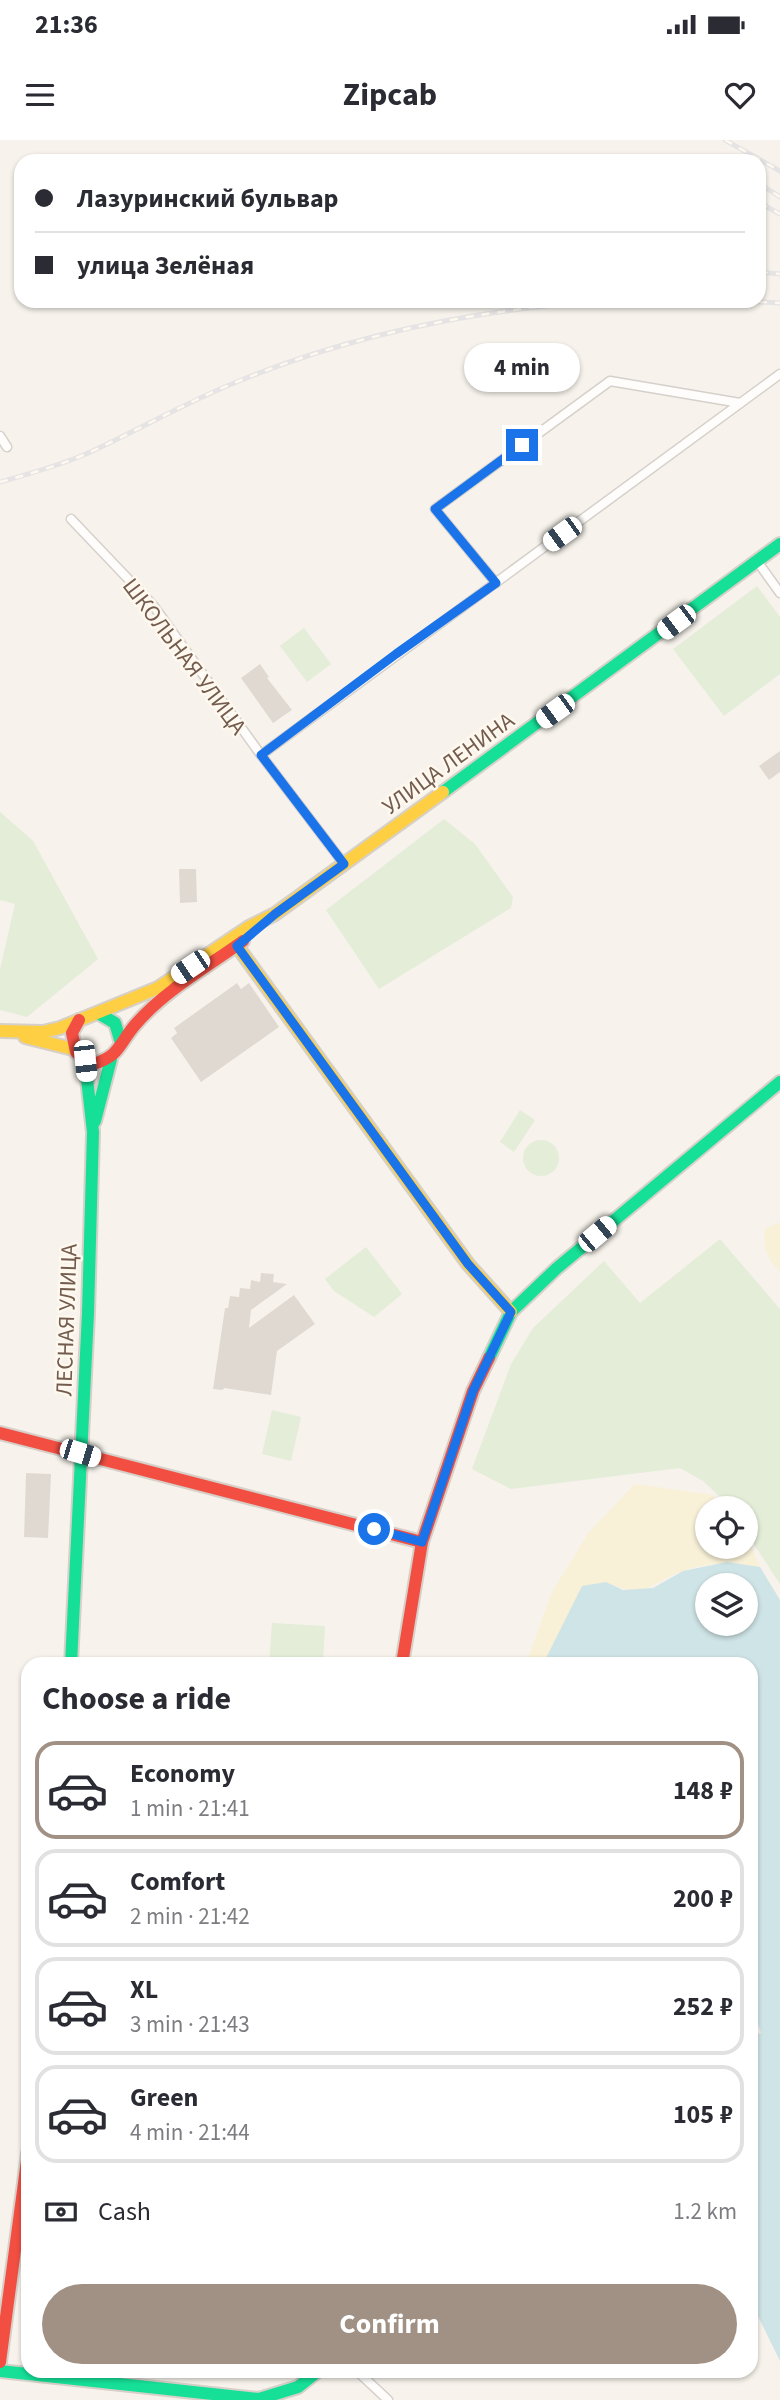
<!DOCTYPE html>
<html lang="en">
<head>
<meta charset="utf-8">
<style>
  :root { --surface:#fff; --page:#f2f2f3; --text:#2b2b33; --muted:#7c7c81; --line:#e1e1e2; --accent:#a19185 }
  body { margin:0; font-family:"Source Sans 3",sans-serif; background:var(--page); color:var(--text); height:100vh; display:flex; flex-direction:column; font-size:26px; white-space:nowrap }
  * { box-sizing:border-box; margin:0 }
  p { font-size:23px; color:var(--muted) }
  .icon { flex:none; width:38px; height:38px; fill:none; stroke:currentColor; stroke-width:2; stroke-linecap:round; stroke-linejoin:round }
  .map { position:relative; flex:1; overflow:hidden }
  .details { position:absolute; left:21px; top:1517px; width:737px; height:721px; display:flex; flex-direction:column; background:var(--surface); border-radius:21px; box-shadow:0 2px 5px #0004 }
  .details>* { flex:none }
  .top-card { position:absolute; left:14px; top:14px; width:752px; height:154px; border-radius:21px; box-shadow:0 2px 5px #0004; display:grid; align-content:center; height:154px; padding:0 21px; background:var(--surface) }
  .fabs { position:absolute; left:695px; top:1356px; display:grid; gap:14px }
  .fabs a { display:grid; place-items:center; width:63px; height:63px; border-radius:50%; background:var(--surface); box-shadow:0 2px 5px #0004; font-size:35px }
  .end { position:absolute; width:32px; height:32px; margin:-16px; border:9px solid #1a73e8; background:#fff; box-shadow:0 0 0 4px #fff }
  .from { border-radius:50% }
  .bubble { position:absolute; height:49px; border-radius:24px; background:var(--surface); box-shadow:0 2px 5px #0004; font-size:23px; font-weight:700; line-height:49px; text-align:center }
  .car { position:absolute; width:21px; height:42px; margin:-21px -10px; border-radius:9px; box-shadow:0 0 5px 2px #0007; background:linear-gradient(#fff 24%,#345 0 40%,#fff 0 76%,#345 0 86%,#fff 0) }
  .top-card b { display:flex; align-items:center; gap:24px; height:66px; font-size:26px }
  .top-card b+b { border-top:2px solid var(--line) }
  .top-card i { width:18px; height:18px; background:var(--text) }
  ul { padding:0; list-style:none }
  li { display:flex; align-items:center; gap:21px; height:98px; margin:0 14px 10px; padding:0 7px; border:4px solid var(--line); border-radius:21px }
  li div { flex:1 }
  li b { display:block; font-size:26px }
  li em { font-style:normal; font-weight:700 }
  li.on { border-color:var(--accent) }
  li>.icon { width:63px; height:63px; stroke-width:1.5 }
  h2 { padding:0 21px; font-size:32px; line-height:84px }
  .pay { display:flex; align-items:center; gap:18px; height:77px; padding:0 21px; font-size:26px }
  .pay p { margin-inline-start:auto }
  .action { display:flex; gap:14px; margin-top:auto; padding:14px 21px }
  .action a { flex:1; height:80px; border-radius:42px; background:var(--accent); color:#fff; font-size:28px; font-weight:700; line-height:80px; text-align:center }
  .status { display:flex; justify-content:space-between; align-items:center; height:49px; padding:0 35px; background:var(--surface); direction:ltr }
  .status svg { height:19px; fill:currentColor }
  header { display:flex; justify-content:space-between; align-items:center; height:91px; padding:0 21px; background:var(--surface); font-size:32px; font-weight:700 }
  .map>svg:first-child { display:block }
  .green { fill:#e3edd8 }
  .sand { fill:#f8f0d7 }
  .water { fill:#cfe4e6; fill-rule:evenodd }
  .building { fill:#e0d9d2 }
  .lines { fill:none; stroke-linecap:round; stroke-linejoin:round }
  .street-casing { stroke:#d6d0ca; stroke-width:11 }
  .fast-casing { stroke:#d6d0c8; stroke-width:16 }
  .slow-casing { stroke:#d6d0c8; stroke-width:16 }
  .jam-casing { stroke:#d6d0c8; stroke-width:16 }
  .street { stroke:#fefdfc; stroke-width:8 }
  .fast { stroke:#16e098; stroke-width:12 }
  .slow { stroke:#ffcf43; stroke-width:12 }
  .jam { stroke:#f24e42; stroke-width:12 }
  .rail-casing { stroke:#e5e3e4; stroke-width:5 }
  .rail { stroke:#fef8ee; stroke-width:2.5; stroke-dasharray:8; stroke-linecap:butt }
  .route { stroke:#1a73e8; stroke-width:9 }
  .labels { text-anchor:middle; stroke-width:5; stroke-linejoin:round; paint-order:stroke }
  .street-label { font-size:23px; fill:#735c4e; stroke:#fef8ee }
</style>
</head>
<body>
<div class="status"><b>21:36</b><svg viewBox="0 0 49 12"><path d="M0 12V9h3v3zM5 12V6h3v6zM10 12V3h3v9zM15 12V0h3v12zM26 1h20v11H26zM47 4h2v5h-2z"/></svg></div>
<header><svg class="icon" aria-label="menu" viewBox="0 0 24 24"><path d="M4 6h16M4 12h16M4 18h16"/></svg>Zipcab<svg class="icon" aria-label="heart" viewBox="0 0 24 24"><path d="M12 20l-8-8c-3-5 5-10 8-4 3-6 11-1 8 4z"/></svg></header>
<div class="map">
<svg width="780" height="2260" viewBox="0 0 780 2260">
  <rect width="100%" height="100%" fill="#f7f3ec"/>
  <!-- green -->
  <g class="green">
    <path d="M 757,446 L 780,477 L 780,534 L 724,576 L 673,509 Z"/>
    <path d="M 304,488 L 331,524 L 307,542 L 280,506 Z"/>
    <path d="M 0,672 L 33,701 L 98,819 L 27,877 L 0,870 L 0,829 L 15,764 L 0,760 Z"/>
    <path d="M 444,679 L 475,704 L 513,757 L 511,768 L 379,849 L 326,770 Z"/>
    <path d="M 520,970 L 535,980 L 514,1012 L 500,1002 Z"/>
    <circle cx="541" cy="1018" r="18"/>
    <path d="M 720,1099 L 780,1169 L 780,1444 L 746,1392 L 746,1368 L 732,1368 L 703,1341 L 680,1328 L 511,1349 L 472,1329 L 511,1224 L 533,1188 L 604,1121 L 640,1163 Z"/>
    <path d="M 366,1107 L 402,1154 L 374,1177 L 334,1151 L 325,1139 Z"/>
    <path d="M 272,1270 L 301,1277 L 291,1321 L 262,1314 Z"/>
    <path d="M 272,1483 L 325,1486 L 323,1524 L 269,1524 Z"/>
  </g>
  <!-- sand -->
  <g class="sand">
    <path d="M 780,1082 L 780,1131 C 767,1120 762,1106 765,1089 Z"/>
    <path d="M 635,1344 L 713,1355 L 721,1368 L 707,1368 L 707,1407 L 746,1407 L 746,1402 L 752,1408 L 760,1427 C 734,1423 708,1421 683,1431 C 651,1442 645,1461 606,1442 L 553,1505 L 543,1524 L 526,1524 L 552,1452 L 589,1392 Z"/>
  </g>
  <!-- water -->
  <path class="water" d="M 727,1422 L 760,1427 L 780,1460 L 780,2221 L 751,2162 L 751,1896 L 761,1893 L 755,1876 L 751,1876 L 751,1524 L 543,1524 L 582,1446 L 606,1442 L 623,1450 L 653,1448 L 683,1431 ZM 707,1446 L 746,1446 L 746,1484 L 707,1484 Z"/>
  <!-- building -->
  <g class="building">
    <path d="M 260,524 L 269,537 L 267,538 L 292,570 L 273,583 L 241,538 Z"/>
    <path d="M 780,611 L 780,632 L 769,640 L 759,626 Z"/>
    <path d="M 179,729 L 196,729 L 197,762 L 180,763 Z"/>
    <path d="M 237,843 L 241,849 L 249,843 L 279,887 L 201,942 L 171,898 L 177,893 L 174,888 Z"/>
    <path d="M 261,1133 L 274,1134 L 273,1142 L 287,1144 L 251,1170 L 249,1188 L 294,1155 L 315,1184 L 277,1211 L 271,1255 L 224,1248 L 223,1250 L 213,1249 L 225,1168 L 228,1168 L 230,1156 L 239,1157 L 240,1148 L 250,1149 L 251,1140 L 260,1142 Z"/>
    <path d="M 26,1333 L 51,1334 L 48,1398 L 24,1397 Z"/>
  </g>
  <g class="lines">
    <defs>
      <g id="street">
        <path d="M 0,296 L 7,307"/>
        <path d="M 71,379 L 153,465 L 261,615 L 344,724"/>
        <path d="M 757,421 L 780,453"/>
        <path d="M 496,443 L 435,369 L 610,241 L 740,263"/>
        <path d="M 261,615 L 780,234"/>
        <path d="M 357,2231 L 388,2260"/>
      </g>
      <g id="fast">
        <path d="M 443,652 L 780,404"/>
        <path d="M 98,873 L 115,883 L 121,903"/>
        <path d="M 95,981 L 111,919"/>
        <path d="M 489,1218 L 511,1172 L 557,1128 L 780,942"/>
        <path d="M 71,1524 L 88,1173 L 93,992 L 85,921"/>
        <path d="M 0,2231 L 259,2259 L 298,2247 L 318,2231"/>
      </g>
      <g id="slow">
        <path d="M 237,806 L 468,1124 L 511,1172"/>
        <path d="M 0,891 L 43,892 L 60,888 L 158,848 L 249,787 L 275,774 L 443,652"/>
        <path d="M 25,897 L 73,909"/>
      </g>
      <g id="jam">
        <path d="M 79,880 L 72,893 L 76,912 L 93,924 C 120,916 118,905 135,885 C 164,851 207,827 243,801"/>
        <path d="M 0,1293 L 422,1402"/>
        <path d="M 402,1524 L 422,1402 L 473,1251 L 489,1218"/>
        <path d="M 0,2222 L 28,2013"/>
      </g>
    </defs>
    <!-- street casing -->
    <use href="#street" class="street-casing"/>
    <!-- fast casing -->
    <use href="#fast" class="fast-casing"/>
    <!-- slow casing -->
    <use href="#slow" class="slow-casing"/>
    <!-- jam casing -->
    <use href="#jam" class="jam-casing"/>
    <!-- street -->
    <use href="#street" class="street"/>
    <!-- fast -->
    <use href="#fast" class="fast"/>
    <!-- slow -->
    <use href="#slow" class="slow"/>
    <!-- jam -->
    <use href="#jam" class="jam"/>
    <defs>
      <g id="rail">
        <path d="M 725,0 L 780,31"/>
        <path d="M 719,20 L 720,21"/>
        <path d="M 760,44 L 780,57"/>
        <path d="M 760,63 L 780,74"/>
        <path d="M 760,132 L 780,134"/>
        <path d="M 743,161 L 780,163"/>
        <path d="M 0,342 C 29,334 58,326 86,314 C 137,291 186,262 239,241 C 354,194 481,169 605,161"/>
      </g>
    </defs>
    <!-- rail casing -->
    <use href="#rail" class="rail-casing"/>
    <!-- rail -->
    <use href="#rail" class="rail"/>
  </g>
  <g class="lines">
    <!-- route -->
    <path class="route" d="M 374,1389 L 422,1402 L 473,1251 L 511,1172 L 468,1124 L 237,806 L 275,774 L 344,724 L 261,615 L 396,514 L 496,443 L 435,369 L 522,305"/>
  </g>
  <g class="labels">
    <!-- street labels -->
    <g class="street-label">
      <text transform="translate(185 516) rotate(53)" y="8">ШКОЛЬНАЯ УЛИЦА</text>
      <text transform="translate(448 623) rotate(-36)" y="8">УЛИЦА ЛЕНИНА</text>
      <text transform="translate(66 1180) rotate(-88)" y="8">ЛЕСНАЯ УЛИЦА</text>
    </g>
  </g>
</svg>
<div class="fabs">
<a><svg class="icon" aria-label="locate" viewBox="0 0 24 24"><circle cx="12" cy="12" r="6"/><path d="M12 2v4M12 18v4M2 12h4M18 12h4"/></svg></a>
<a><svg class="icon" aria-label="layers" viewBox="0 0 24 24"><path d="M12 4l9 5-9 5-9-5zM3 14l9 5 9-5"/></svg></a>
</div>
<i class="end from" style="left:374px;top:1389px"></i>
<i class="end" style="left:522px;top:305px"></i>
<div class="bubble" style="left:464px;top:203px;width:116px">4 min</div>
<i class="car" style="left:562px;top:394px;rotate:234deg"></i>
<i class="car" style="left:676px;top:482px;rotate:233deg"></i>
<i class="car" style="left:555px;top:571px;rotate:234deg"></i>
<i class="car" style="left:190px;top:827px;rotate:236deg"></i>
<i class="car" style="left:85px;top:921px;rotate:174deg"></i>
<i class="car" style="left:597px;top:1094px;rotate:50deg"></i>
<i class="car" style="left:80px;top:1313px;rotate:107deg"></i>
<div class="top-card">
<b><i class="from"></i>Лазуринский бульвар</b>
<b><i></i>улица Зелёная</b>
</div>
<section class="details">
<h2>Choose a ride</h2>
<ul>
<li class="on"><svg class="icon" aria-label="car" viewBox="0 0 24 24"><path d="M5 17H2v-5l4-1 3-4h7l3 4 3 1v5h-3M9 17h6M6 11h13"/><circle cx="7" cy="17" r="2"/><circle cx="17" cy="17" r="2"/></svg><div><b>Economy</b><p>1 min · 21:41</p></div><em>148 ₽</em></li>
<li><svg class="icon" aria-label="car" viewBox="0 0 24 24"><path d="M5 17H2v-5l4-1 3-4h7l3 4 3 1v5h-3M9 17h6M6 11h13"/><circle cx="7" cy="17" r="2"/><circle cx="17" cy="17" r="2"/></svg><div><b>Comfort</b><p>2 min · 21:42</p></div><em>200 ₽</em></li>
<li><svg class="icon" aria-label="car" viewBox="0 0 24 24"><path d="M5 17H2v-5l4-1 3-4h7l3 4 3 1v5h-3M9 17h6M6 11h13"/><circle cx="7" cy="17" r="2"/><circle cx="17" cy="17" r="2"/></svg><div><b>XL</b><p>3 min · 21:43</p></div><em>252 ₽</em></li>
<li><svg class="icon" aria-label="car" viewBox="0 0 24 24"><path d="M5 17H2v-5l4-1 3-4h7l3 4 3 1v5h-3M9 17h6M6 11h13"/><circle cx="7" cy="17" r="2"/><circle cx="17" cy="17" r="2"/></svg><div><b>Green</b><p>4 min · 21:44</p></div><em>105 ₽</em></li>
</ul>
<div class="pay"><svg class="icon" aria-label="cash" viewBox="0 0 24 24"><path d="M3 7h18v10H3z"/><circle cx="12" cy="12" r="2"/></svg>Cash<p>1.2 km</p></div>
<div class="action"><a>Confirm</a></div>
</section>
</div>
</body>
</html>
